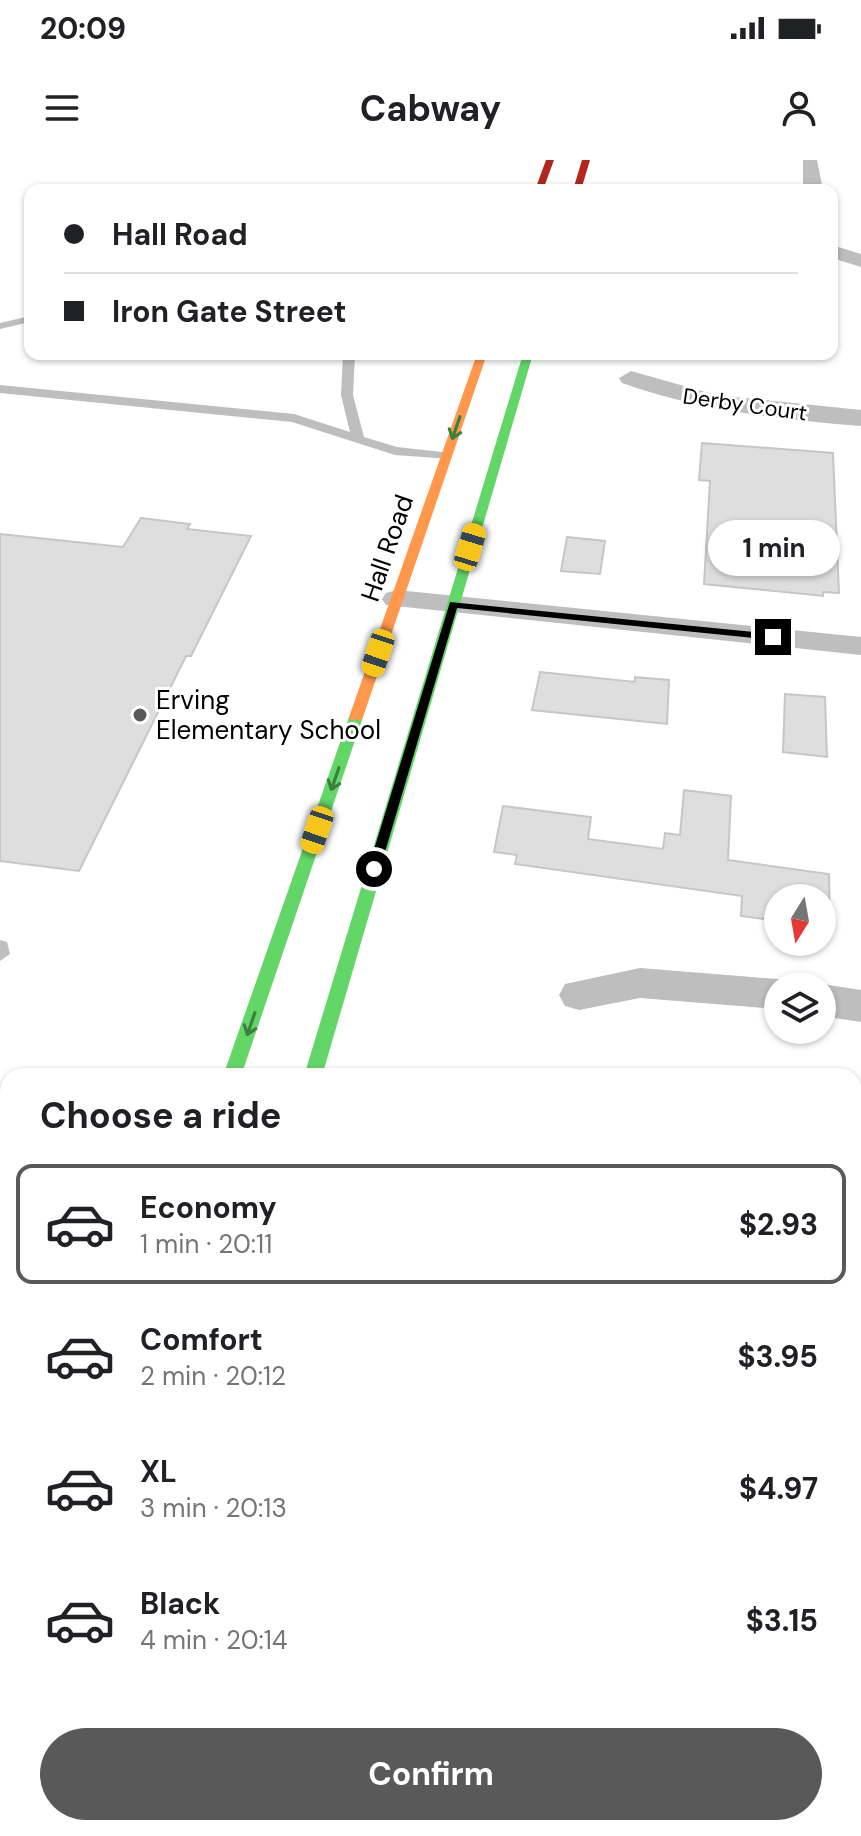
<!DOCTYPE html>
<html lang="en">
<head>
<meta charset="utf-8">
<style>
  :root { --surface:#fff; --page:#f6f6f6; --text:#202124; --muted:#757577; --line:#e0e0e0; --accent:#595959 }
  body { margin:0; font-family:"DM Sans",sans-serif; background:var(--page); color:var(--text); height:100vh; display:flex; flex-direction:column; font-size:30px; white-space:nowrap }
  * { box-sizing:border-box; margin:0 }
  p { font-size:26px; color:var(--muted) }
  .icon { flex:none; width:44px; height:44px; fill:none; stroke:currentColor; stroke-width:2; stroke-linecap:round; stroke-linejoin:round }
  .map { position:relative; flex:1; overflow:hidden }
  .panel { position:absolute; left:0px; top:908px; width:862px; height:768px; display:flex; flex-direction:column; background:var(--surface); border-radius:24px 24px 0 0; box-shadow:0 2px 6px #0004 }
  .panel>* { flex:none }
  .hud { position:absolute; left:24px; top:24px; width:814px; height:176px; border-radius:16px; box-shadow:0 2px 6px #0004; display:grid; align-content:center; height:176px; padding:0 40px; background:var(--surface) }
  .needle { width:52px; rotate:191deg }
  .buttons { position:absolute; left:764px; top:724px; display:grid; gap:16px }
  .buttons a { display:grid; place-items:center; width:72px; height:72px; border-radius:50%; background:var(--surface); box-shadow:0 2px 6px #0004; font-size:40px }
  .end { position:absolute; width:36px; height:36px; margin:-18px; border:10px solid #000; background:#fff; box-shadow:0 0 0 4px #fff }
  .from { border-radius:50% }
  .bubble { position:absolute; height:56px; border-radius:28px; background:var(--surface); box-shadow:0 2px 6px #0004; font-size:26px; font-weight:700; line-height:56px; text-align:center }
  .car { position:absolute; width:24px; height:48px; margin:-24px -12px; border-radius:10px; box-shadow:0 0 6px 2px #0007; background:linear-gradient(#f5c518 24%,#345 0 40%,#f5c518 0 76%,#345 0 86%,#f5c518 0) }
  .hud b { display:flex; align-items:center; gap:28px; height:76px; font-size:30px }
  .hud b+b { border-top:2px solid var(--line) }
  .hud i { width:20px; height:20px; background:var(--text) }
  ul { padding:0; list-style:none }
  li { display:flex; align-items:center; gap:24px; height:120px; margin:0 16px 12px; padding:0 24px; border:4px solid transparent; border-radius:16px }
  li div { flex:1 }
  li b { display:block; font-size:30px }
  li em { font-style:normal; font-weight:700 }
  li.on { border-color:var(--accent) }
  li>.icon { width:72px; height:72px; stroke-width:1.5 }
  h2 { padding:0 40px; font-size:36px; line-height:96px }
  .action { display:flex; gap:16px; margin-top:auto; padding:16px 40px }
  .action a { flex:1; height:92px; border-radius:48px; background:var(--accent); color:#fff; font-size:32px; font-weight:700; line-height:92px; text-align:center }
  .status { display:flex; justify-content:space-between; align-items:center; height:56px; padding:0 40px; background:var(--surface); direction:ltr }
  .status svg { height:22px; fill:currentColor }
  header { display:flex; justify-content:space-between; align-items:center; height:104px; padding:0 40px; background:var(--surface); font-size:36px; font-weight:700 }
  .map>svg:first-child { display:block }
  .building { fill:#dedede; stroke:#c6c6c6; stroke-width:2 }
  .lines { fill:none; stroke-linecap:round; stroke-linejoin:round }
  .lane { fill:#bebebe; fill-rule:evenodd }
  .street { fill:#bebebe; fill-rule:evenodd }
  .fast { fill:#63d668; fill-rule:evenodd }
  .slow { fill:#ff974d; fill-rule:evenodd }
  .jam { fill:#b3261e; fill-rule:evenodd }
  .oneway { stroke:#3b803e }
  .route { fill:#000 }
  .poi-dot { fill:#595959; stroke:#fff; stroke-width:3 }
  .labels { text-anchor:middle; stroke-width:6; stroke-linejoin:round; paint-order:stroke }
  .far-street-label { font-size:22px; fill:#000; stroke:#fff }
  .street-label { font-size:26px; fill:#000; stroke:#fff }
  .poi-label { font-size:26px; fill:#000; stroke:#fff; text-anchor:start }
</style>
</head>
<body>
<div class="status"><b>20:09</b><svg viewBox="0 0 49 12"><path d="M0 12V9h3v3zM5 12V6h3v6zM10 12V3h3v9zM15 12V0h3v12zM26 1h20v11H26zM47 4h2v5h-2z"/></svg></div>
<header><svg class="icon" aria-label="menu" viewBox="0 0 24 24"><path d="M4 6h16M4 12h16M4 18h16"/></svg>Cabway<svg class="icon" aria-label="person" viewBox="0 0 24 24"><circle cx="12" cy="8" r="4"/><path d="M4 21q1-7 8-7t8 7"/></svg></header>
<div class="map">
<svg width="861" height="1676" viewBox="0 0 861 1676">
  <rect width="100%" height="100%" fill="#fff"/>
  <!-- building -->
  <g class="building">
    <path d="M 702,283 L 833,293 L 839,433 L 823,432 L 823,436 L 704,424 L 710,321 L 699,320 Z"/>
    <path d="M 141,358 L 190,364 L 187,369 L 251,376 L 191,496 L 186,496 L 79,711 L 0,701 L 0,374 L 123,387 Z"/>
    <path d="M 567,377 L 605,381 L 600,414 L 561,411 Z"/>
    <path d="M 540,512 L 635,522 L 635,517 L 669,520 L 667,564 L 532,550 Z"/>
    <path d="M 785,534 L 825,537 L 827,597 L 783,592 Z"/>
    <path d="M 684,630 L 731,636 L 728,700 L 829,714 L 830,768 L 822,767 L 822,738 L 778,738 L 778,761 L 741,756 L 742,736 L 515,704 L 517,695 L 494,692 L 503,646 L 591,657 L 588,679 L 663,689 L 665,673 L 680,675 Z"/>
  </g>
  <g class="lines">
    <!-- lane -->
    <g class="lane">
      <path d="M 30,156 L 30,162 L 0,169 L 0,163 Z"/>
      <path d="M 343,194 L 355,194 L 353,235 L 364,277 L 397,287 L 451,293 L 451,299 L 395,295 L 292,262 L 0,233 L 0,225 L 294,254 L 350,272 L 341,235 Z"/>
      <path d="M 0,780 L 7,782 L 10,794 L 0,801 Z"/>
      <path d="M 0,1072 L 8,1073 L 8,1093 L 0,1092 Z"/>
      <path d="M 0,1330 L 8,1332 L 8,1358 L 0,1356 Z"/>
    </g>
    <!-- street -->
    <g class="street">
      <path d="M 803,0 L 817,0 L 823,30 L 803,30 Z"/>
      <path d="M 832,85 L 861,94 L 861,107 L 832,98 Z"/>
      <path d="M 631,211 L 716,235 L 861,250 L 861,266 C 779,259 700,251 622,223 L 619,218 Z"/>
      <path d="M 397,430 L 861,477 L 861,495 L 386,445 L 382,439 L 386,433 Z"/>
      <path d="M 640,808 L 778,819 L 794,826 L 778,826 L 778,849 L 640,838 L 579,850 L 565,846 L 559,835 L 565,824 Z"/>
      <path d="M 822,824 L 861,830 L 861,862 L 822,856 L 822,826 L 817,826 Z"/>
      <path d="M 854,1637 L 861,1638 L 861,1676 L 827,1676 L 823,1668 L 854,1668 Z"/>
    </g>
    <!-- fast -->
    <g class="fast">
      <path d="M 523,194 L 533,194 L 322,916 L 304,916 Z"/>
      <path d="M 356,552 L 363,557 L 241,916 L 223,916 L 349,557 Z"/>
      <path d="M 8,1548 L 8,1594 L 0,1597 L 0,1551 Z"/>
      <path d="M 75,1668 L 103,1668 L 101,1676 L 73,1676 Z"/>
    </g>
    <!-- slow -->
    <path class="slow" d="M 477,194 L 487,194 L 363,557 L 361,560 L 351,560 L 349,557 Z"/>
    <!-- jam -->
    <g class="jam">
      <path d="M 546,0 L 554,0 L 543,30 L 535,30 Z"/>
      <path d="M 582,0 L 590,0 L 581,30 L 573,30 Z"/>
    </g>
  </g>
  <!-- one-way arrows -->
  <defs><path id="oneway-shaft" d="M-6 0H5M1.5-3L5.5 0L1.5 3" fill="none" stroke-width="1.6" stroke-linecap="round" stroke-linejoin="round" transform="scale(2)"/></defs>
  <g class="oneway">
    <use href="#oneway-shaft" transform="translate(456 268) rotate(109)"/>
    <use href="#oneway-shaft" transform="translate(335 619) rotate(109)"/>
    <use href="#oneway-shaft" transform="translate(251 864) rotate(109)"/>
  </g>
  <!-- route -->
  <path class="route" d="M 450,442 L 773,474 L 778,477 L 773,480 L 457,448 L 380,709 L 374,713 L 368,709 Z"/>
  <!-- markers -->
  <circle class="poi-dot" cx="140" cy="555" r="8"/>
  <g class="labels">
    <!-- far-street labels -->
    <g class="far-street-label">
      <text transform="translate(745 244) rotate(8)" y="8">Derby Court</text>
    </g>
    <!-- street labels -->
    <g class="street-label">
      <text transform="translate(387 388) rotate(-71)" y="9">Hall Road</text>
    </g>
    <!-- poi labels -->
    <g class="poi-label">
      <text x="156" y="549">Erving<tspan x="156" dy="30">Elementary School</tspan></text>
    </g>
  </g>
</svg>
<div class="buttons">
<a><svg class="needle" viewBox="-14 -14 28 28"><path d="M0-13l5 13h-10z" fill="#e53935"/><path d="M0 13l5-13h-10z" fill="#757577"/></svg></a>
<a><svg class="icon" aria-label="layers" viewBox="0 0 24 24"><path d="M12 4l9 5-9 5-9-5zM3 14l9 5 9-5"/></svg></a>
</div>
<i class="end from" style="left:374px;top:709px"></i>
<i class="end" style="left:773px;top:477px"></i>
<div class="bubble" style="left:708px;top:360px;width:132px">1 min</div>
<i class="car" style="left:470px;top:387px;rotate:17deg"></i>
<i class="car" style="left:378px;top:493px;rotate:199deg"></i>
<i class="car" style="left:317px;top:670px;rotate:199deg"></i>
<div class="hud">
<b><i class="from"></i>Hall Road</b>
<b><i></i>Iron Gate Street</b>
</div>
<section class="panel">
<h2>Choose a ride</h2>
<ul>
<li class="on"><svg class="icon" aria-label="car" viewBox="0 0 24 24"><path d="M5 17H2v-5l4-1 3-4h7l3 4 3 1v5h-3M9 17h6M6 11h13"/><circle cx="7" cy="17" r="2"/><circle cx="17" cy="17" r="2"/></svg><div><b>Economy</b><p>1 min · 20:11</p></div><em>$2.93</em></li>
<li><svg class="icon" aria-label="car" viewBox="0 0 24 24"><path d="M5 17H2v-5l4-1 3-4h7l3 4 3 1v5h-3M9 17h6M6 11h13"/><circle cx="7" cy="17" r="2"/><circle cx="17" cy="17" r="2"/></svg><div><b>Comfort</b><p>2 min · 20:12</p></div><em>$3.95</em></li>
<li><svg class="icon" aria-label="car" viewBox="0 0 24 24"><path d="M5 17H2v-5l4-1 3-4h7l3 4 3 1v5h-3M9 17h6M6 11h13"/><circle cx="7" cy="17" r="2"/><circle cx="17" cy="17" r="2"/></svg><div><b>XL</b><p>3 min · 20:13</p></div><em>$4.97</em></li>
<li><svg class="icon" aria-label="car" viewBox="0 0 24 24"><path d="M5 17H2v-5l4-1 3-4h7l3 4 3 1v5h-3M9 17h6M6 11h13"/><circle cx="7" cy="17" r="2"/><circle cx="17" cy="17" r="2"/></svg><div><b>Black</b><p>4 min · 20:14</p></div><em>$3.15</em></li>
</ul>
<div class="action"><a>Confirm</a></div>
</section>
</div>
</body>
</html>
